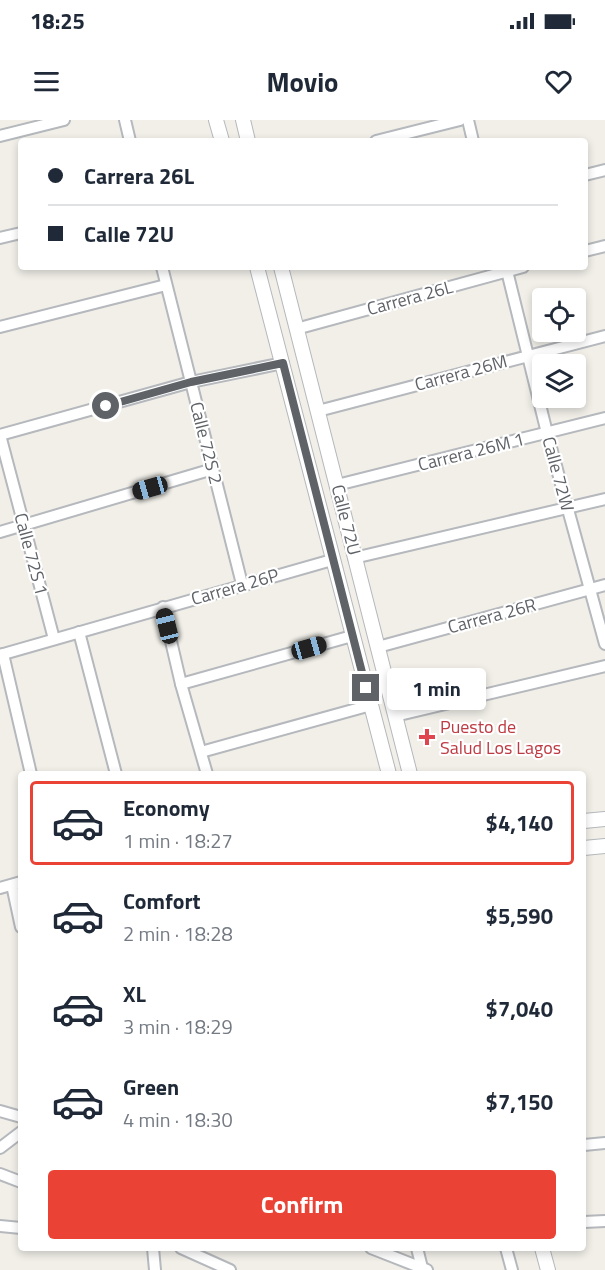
<!DOCTYPE html>
<html lang="en">
<head>
<meta charset="utf-8">
<style>
  :root { --surface:#fff; --page:#f2f2f3; --text:#1f2937; --muted:#747a83; --line:#e0e1e3; --accent:#ea4335 }
  body { margin:0; font-family:"Titillium Web",sans-serif; background:var(--page); color:var(--text); height:100vh; display:flex; flex-direction:column; font-size:22px; white-space:nowrap }
  * { box-sizing:border-box; margin:0 }
  p { font-size:20px; color:var(--muted) }
  .icon { flex:none; width:33px; height:33px; fill:none; stroke:currentColor; stroke-width:2; stroke-linecap:round; stroke-linejoin:round }
  .map { position:relative; flex:1; overflow:hidden }
  .panel { position:absolute; left:18px; top:651px; width:568px; height:480px; display:flex; flex-direction:column; background:var(--surface); border-radius:6px; box-shadow:0 3px 9px #0003 }
  .panel>* { flex:none }
  .hud { position:absolute; left:18px; top:18px; width:570px; height:132px; border-radius:6px; box-shadow:0 3px 9px #0003; display:grid; align-content:center; height:132px; padding:0 30px; background:var(--surface) }
  .controls { position:absolute; left:532px; top:168px; display:grid; gap:12px }
  .controls a { display:grid; place-items:center; width:54px; height:54px; border-radius:6px; background:var(--surface); box-shadow:0 3px 9px #0003; font-size:30px }
  .end { position:absolute; width:27px; height:27px; margin:-14px; border:8px solid #5f6368; background:#fff; box-shadow:0 0 0 3px #fff }
  .from { border-radius:50% }
  .bubble { position:absolute; height:42px; border-radius:6px; background:var(--surface); box-shadow:0 3px 9px #0003; font-size:20px; font-weight:700; line-height:42px; text-align:center }
  .car { position:absolute; width:18px; height:36px; margin:-18px -9px; border-radius:8px; box-shadow:0 0 4px 2px #0007; background:linear-gradient(#222 24%,#8ab4d8 0 40%,#222 0 76%,#8ab4d8 0 86%,#222 0) }
  .hud b { display:flex; align-items:center; gap:21px; height:57px; font-size:22px }
  .hud b+b { border-top:2px solid var(--line) }
  .hud i { width:15px; height:15px; background:var(--text) }
  ul { padding:10px 0 0; list-style:none }
  li { display:flex; align-items:center; gap:18px; height:84px; margin:0 12px 9px; padding:0 18px; border:3px solid transparent; border-radius:6px }
  li div { flex:1 }
  li b { display:block; font-size:22px }
  li em { font-style:normal; font-weight:700 }
  li.selected { border-color:var(--accent) }
  li>.icon { width:54px; height:54px; stroke-width:1.5 }
  .action { display:flex; gap:12px; margin-top:auto; padding:12px 30px }
  .action a { flex:1; height:69px; border-radius:6px; background:var(--accent); color:#fff; font-size:24px; font-weight:700; line-height:69px; text-align:center }
  .status { display:flex; justify-content:space-between; align-items:center; height:42px; padding:0 30px; background:var(--surface); direction:ltr }
  .status svg { height:16px; fill:currentColor }
  header { display:flex; justify-content:space-between; align-items:center; height:78px; padding:0 30px; background:var(--surface); font-size:27px; font-weight:700 }
  .map>svg:first-child { display:block }
  .lines { fill:none; stroke-linecap:round; stroke-linejoin:round }
  .minor-casing { stroke:#b5b8bc; stroke-width:14 }
  .tertiary-casing { stroke:#b5b8bc; stroke-width:16 }
  .minor { stroke:#fff; stroke-width:10 }
  .tertiary { stroke:#fff; stroke-width:14 }
  .route { stroke:#5f6368; stroke-width:8 }
  .health-dot { fill:#e0444e; stroke:#fff; stroke-width:2 }
  .labels { text-anchor:middle; stroke-width:4.5; stroke-linejoin:round; paint-order:stroke }
  .street-label { font-size:18px; fill:#5f6368; stroke:#fff }
  .health-label { font-size:18px; fill:#be3a42; stroke:#fff; text-anchor:start }
</style>
</head>
<body>
<div class="status"><b>18:25</b><svg viewBox="0 0 49 12"><path d="M0 12V9h3v3zM5 12V6h3v6zM10 12V3h3v9zM15 12V0h3v12zM26 1h20v11H26zM47 4h2v5h-2z"/></svg></div>
<header><svg class="icon" aria-label="menu" viewBox="0 0 24 24"><path d="M4 6h16M4 12h16M4 18h16"/></svg>Movio<svg class="icon" aria-label="heart" viewBox="0 0 24 24"><path d="M12 20l-8-8c-3-5 5-10 8-4 3-6 11-1 8 4z"/></svg></header>
<div class="map">
<svg width="605" height="1150" viewBox="0 0 605 1150">
  <rect width="100%" height="100%" fill="#f1efe8"/>
  <g class="lines">
    <defs>
      <g id="minor">
        <path d="M 125,0 L 130,21"/>
        <path d="M 468,0 L 473,21"/>
        <path d="M 0,16 L 64,0"/>
        <path d="M 376,21 L 460,0"/>
        <path d="M 585,55 L 605,50"/>
        <path d="M 0,118 L 21,113"/>
        <path d="M 585,131 L 605,126"/>
        <path d="M 162,147 L 242,464"/>
        <path d="M 506,147 L 547,313 L 605,524"/>
        <path d="M 0,207 L 166,165"/>
        <path d="M 296,209 L 523,147"/>
        <path d="M 318,291 L 605,216"/>
        <path d="M 0,315 L 191,262 L 283,243"/>
        <path d="M 0,315 L 54,519"/>
        <path d="M 337,365 L 605,298"/>
        <path d="M 0,412 L 213,349"/>
        <path d="M 354,438 L 605,379"/>
        <path d="M 163,487 L 181,564 L 207,654"/>
        <path d="M 79,512 L 116,654"/>
        <path d="M 378,527 L 605,465"/>
        <path d="M 3,534 L 31,654"/>
        <path d="M 0,535 L 332,440"/>
        <path d="M 181,564 L 352,516"/>
        <path d="M 395,596 L 605,546"/>
        <path d="M 201,632 L 371,585"/>
        <path d="M 12,765 L 21,807"/>
        <path d="M 0,768 L 21,762"/>
        <path d="M 0,991 L 21,997"/>
        <path d="M 584,1025 L 605,1023"/>
        <path d="M 0,1028 L 21,1012"/>
        <path d="M 0,1054 L 21,1062"/>
        <path d="M 584,1102 L 605,1101"/>
        <path d="M 0,1106 L 21,1108"/>
        <path d="M 153,1128 L 155,1150"/>
        <path d="M 181,1128 L 230,1150"/>
        <path d="M 371,1128 L 427,1150"/>
        <path d="M 417,1128 L 422,1148"/>
        <path d="M 506,1128 L 512,1150"/>
      </g>
      <g id="tertiary">
        <path d="M 216,0 L 222,21"/>
        <path d="M 243,0 L 248,21"/>
        <path d="M 257,147 L 389,654"/>
        <path d="M 281,147 L 410,654"/>
        <path d="M 584,701 L 605,699"/>
        <path d="M 584,728 L 605,726"/>
        <path d="M 542,1128 L 548,1150"/>
      </g>
    </defs>
    <!-- minor casing -->
    <use href="#minor" class="minor-casing"/>
    <!-- tertiary casing -->
    <use href="#tertiary" class="tertiary-casing"/>
    <!-- minor -->
    <use href="#minor" class="minor"/>
    <!-- tertiary -->
    <use href="#tertiary" class="tertiary"/>
  </g>
  <g class="lines">
    <!-- route -->
    <path class="route" d="M 106,286 L 191,262 L 283,243 L 366,568"/>
  </g>
  <!-- markers -->
  <path class="health-dot" d="M424 608h6v6h6v6h-6v6h-6v-6h-6v-6h6z"/>
  <g class="labels">
    <!-- street labels -->
    <g class="street-label">
      <text transform="translate(410 178) rotate(-15)" y="6">Carrera 26L</text>
      <text transform="translate(461 253) rotate(-15)" y="6">Carrera 26M</text>
      <text transform="translate(206 323) rotate(76)" y="6">Calle 72S 2</text>
      <text transform="translate(471 332) rotate(-14)" y="6">Carrera 26M 1</text>
      <text transform="translate(558 354) rotate(75)" y="6">Calle 72W</text>
      <text transform="translate(346 400) rotate(76)" y="6">Calle 72U</text>
      <text transform="translate(31 434) rotate(75)" y="6">Calle 72S 1</text>
      <text transform="translate(235 467) rotate(-16)" y="6">Carrera 26P</text>
      <text transform="translate(492 496) rotate(-15)" y="6">Carrera 26R</text>
    </g>
    <!-- health labels -->
    <g class="health-label">
      <text x="440" y="613">Puesto de<tspan x="440" dy="21">Salud Los Lagos</tspan></text>
    </g>
  </g>
</svg>
<div class="controls">
<a><svg class="icon" aria-label="locate" viewBox="0 0 24 24"><circle cx="12" cy="12" r="6"/><path d="M12 2v4M12 18v4M2 12h4M18 12h4"/></svg></a>
<a><svg class="icon" aria-label="layers" viewBox="0 0 24 24"><path d="M12 4l9 5-9 5-9-5zM3 14l9 5 9-5"/></svg></a>
</div>
<i class="end from" style="left:106px;top:286px"></i>
<i class="end" style="left:366px;top:568px"></i>
<div class="bubble" style="left:387px;top:548px;width:99px">1 min</div>
<i class="car" style="left:150px;top:368px;rotate:254deg"></i>
<i class="car" style="left:167px;top:506px;rotate:346deg"></i>
<i class="car" style="left:309px;top:528px;rotate:74deg"></i>
<div class="hud">
<b><i class="from"></i>Carrera 26L</b>
<b><i></i>Calle 72U</b>
</div>
<section class="panel">
<ul>
<li class="selected"><svg class="icon" aria-label="car" viewBox="0 0 24 24"><path d="M5 17H2v-5l4-1 3-4h7l3 4 3 1v5h-3M9 17h6M6 11h13"/><circle cx="7" cy="17" r="2"/><circle cx="17" cy="17" r="2"/></svg><div><b>Economy</b><p>1 min · 18:27</p></div><em>$4,140</em></li>
<li><svg class="icon" aria-label="car" viewBox="0 0 24 24"><path d="M5 17H2v-5l4-1 3-4h7l3 4 3 1v5h-3M9 17h6M6 11h13"/><circle cx="7" cy="17" r="2"/><circle cx="17" cy="17" r="2"/></svg><div><b>Comfort</b><p>2 min · 18:28</p></div><em>$5,590</em></li>
<li><svg class="icon" aria-label="car" viewBox="0 0 24 24"><path d="M5 17H2v-5l4-1 3-4h7l3 4 3 1v5h-3M9 17h6M6 11h13"/><circle cx="7" cy="17" r="2"/><circle cx="17" cy="17" r="2"/></svg><div><b>XL</b><p>3 min · 18:29</p></div><em>$7,040</em></li>
<li><svg class="icon" aria-label="car" viewBox="0 0 24 24"><path d="M5 17H2v-5l4-1 3-4h7l3 4 3 1v5h-3M9 17h6M6 11h13"/><circle cx="7" cy="17" r="2"/><circle cx="17" cy="17" r="2"/></svg><div><b>Green</b><p>4 min · 18:30</p></div><em>$7,150</em></li>
</ul>
<div class="action"><a>Confirm</a></div>
</section>
</div>
</body>
</html>
